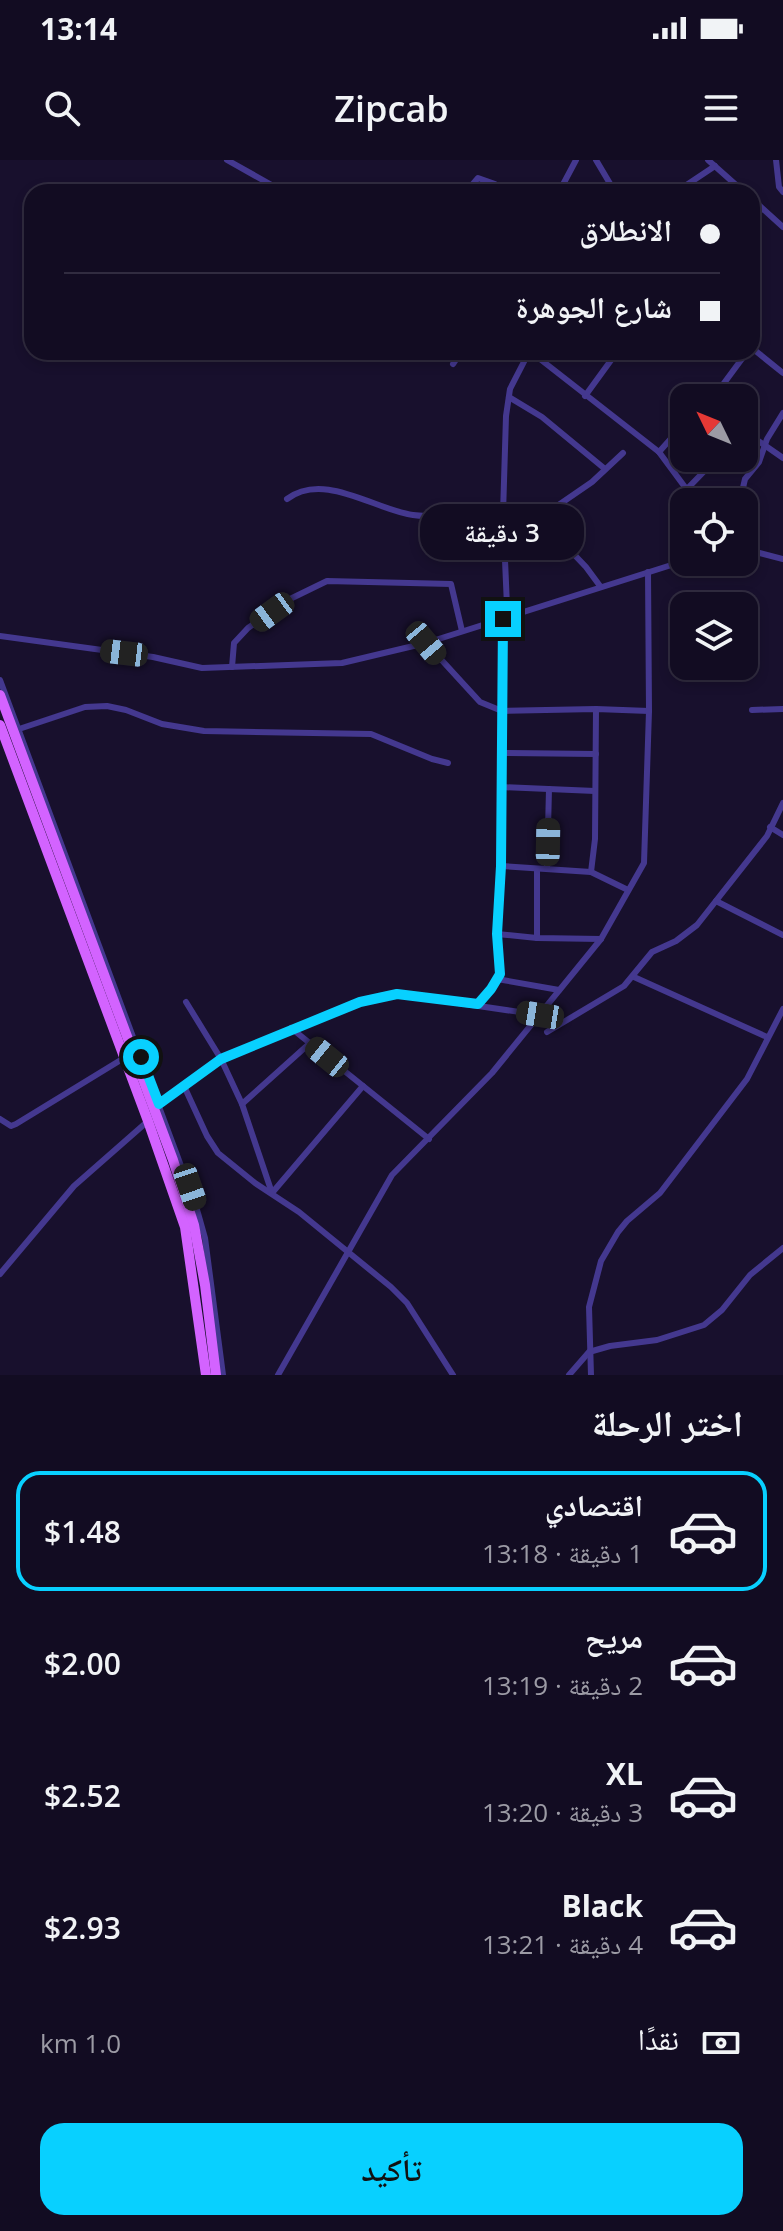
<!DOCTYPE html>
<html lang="ar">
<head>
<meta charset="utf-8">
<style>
  :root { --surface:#120c22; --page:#1f1a2f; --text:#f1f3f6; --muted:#9c9ba5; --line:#312c40; --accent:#08d0ff }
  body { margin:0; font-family:"Open Sans","Noto Naskh Arabic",sans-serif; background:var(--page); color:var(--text); direction:rtl; height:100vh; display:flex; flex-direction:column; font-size:30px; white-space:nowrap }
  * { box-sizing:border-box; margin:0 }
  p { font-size:26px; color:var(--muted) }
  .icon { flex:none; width:44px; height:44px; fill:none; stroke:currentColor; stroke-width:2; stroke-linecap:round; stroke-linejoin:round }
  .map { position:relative; height:1215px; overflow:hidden; direction:ltr }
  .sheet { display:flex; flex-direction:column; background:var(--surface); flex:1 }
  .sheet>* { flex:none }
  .top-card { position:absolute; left:24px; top:24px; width:736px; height:176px; border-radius:24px; box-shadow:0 4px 12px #0003,0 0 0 2px var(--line); direction:rtl; display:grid; align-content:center; height:176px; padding:0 40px; background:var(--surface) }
  .needle { width:52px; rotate:313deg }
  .tools { position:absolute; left:670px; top:224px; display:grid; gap:16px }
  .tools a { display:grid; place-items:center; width:88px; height:88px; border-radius:16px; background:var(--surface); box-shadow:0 4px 12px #0003,0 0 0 2px var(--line); font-size:40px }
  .end { position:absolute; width:36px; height:36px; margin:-18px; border:10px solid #08d0ff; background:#111; box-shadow:0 0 0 4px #111 }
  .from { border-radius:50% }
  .bubble { position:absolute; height:56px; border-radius:24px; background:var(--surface); box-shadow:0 4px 12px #0003,0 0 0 2px var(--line); font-size:26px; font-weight:600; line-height:56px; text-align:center; direction:rtl }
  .car { position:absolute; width:24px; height:48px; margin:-24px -12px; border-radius:10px; box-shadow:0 0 6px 2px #0007; background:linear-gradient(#222 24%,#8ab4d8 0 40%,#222 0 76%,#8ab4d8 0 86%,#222 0) }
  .top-card b { display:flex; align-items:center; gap:28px; height:76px; font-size:30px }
  .top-card b+b { border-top:2px solid var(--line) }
  .top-card i { width:20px; height:20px; background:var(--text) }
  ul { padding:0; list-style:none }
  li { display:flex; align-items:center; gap:24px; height:120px; margin:0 16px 12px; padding:0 24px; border:4px solid transparent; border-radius:24px }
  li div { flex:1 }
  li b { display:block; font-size:30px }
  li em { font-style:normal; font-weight:600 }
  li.selected { border-color:var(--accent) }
  li>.icon { width:72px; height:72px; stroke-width:1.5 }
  h2 { padding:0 40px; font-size:36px; line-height:96px }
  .pay { display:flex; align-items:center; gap:20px; height:88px; padding:0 40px; font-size:30px }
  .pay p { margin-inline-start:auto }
  .primary-button { display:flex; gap:16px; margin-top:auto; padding:16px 40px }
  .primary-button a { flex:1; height:92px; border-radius:24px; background:var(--accent); color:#111; font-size:32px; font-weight:600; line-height:92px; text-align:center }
  .status { display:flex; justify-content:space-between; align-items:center; height:56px; padding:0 40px; background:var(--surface); direction:ltr }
  .status svg { height:22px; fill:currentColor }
  header { display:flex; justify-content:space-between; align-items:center; height:104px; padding:0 40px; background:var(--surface); font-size:36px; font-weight:600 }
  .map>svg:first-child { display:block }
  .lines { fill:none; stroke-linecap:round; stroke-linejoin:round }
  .street { stroke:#44388f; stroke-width:6 }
  .primary { stroke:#d363ff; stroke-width:10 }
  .route { stroke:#08d0ff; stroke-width:10 }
</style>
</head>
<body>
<div class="status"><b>13:14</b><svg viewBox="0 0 49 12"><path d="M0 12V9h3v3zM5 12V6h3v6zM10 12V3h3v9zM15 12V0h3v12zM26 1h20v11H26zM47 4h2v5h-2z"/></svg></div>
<header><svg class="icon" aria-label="menu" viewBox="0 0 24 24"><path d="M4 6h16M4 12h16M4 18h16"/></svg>Zipcab<svg class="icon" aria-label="search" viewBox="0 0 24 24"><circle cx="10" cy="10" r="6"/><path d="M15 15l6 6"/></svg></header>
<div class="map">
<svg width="783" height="1215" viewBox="0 0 783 1215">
  <rect width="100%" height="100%" fill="#18102d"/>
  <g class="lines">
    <!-- street -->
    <g class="street">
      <path d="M 227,0 L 284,32"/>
      <path d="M 596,0 L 615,32"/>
      <path d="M 708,0 L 744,32"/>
      <path d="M 776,0 L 779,27 L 783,32"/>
      <path d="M 466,32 L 478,18 L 495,24 L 505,32"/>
      <path d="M 559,32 L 576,0"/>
      <path d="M 676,32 L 715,6"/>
      <path d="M 752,39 L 783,67"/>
      <path d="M 752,188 L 783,213"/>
      <path d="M 531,192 L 659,292 L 696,342"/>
      <path d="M 453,204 L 461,192"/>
      <path d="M 585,236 L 617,192"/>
      <path d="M 509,237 L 542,257 L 605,309"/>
      <path d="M 713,238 L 747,192"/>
      <path d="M 744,271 L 783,298"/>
      <path d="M 659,292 L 684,264"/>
      <path d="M 687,329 L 717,298"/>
      <path d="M 287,339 C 324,311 375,350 413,355 C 437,358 464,356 488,355 C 506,354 527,347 544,355"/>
      <path d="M 735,342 L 742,332 L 745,319 L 759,302 L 767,279 L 783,253"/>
      <path d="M 544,355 L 592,322 L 623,293"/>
      <path d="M 544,355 L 545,364 L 586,407 L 600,426"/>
      <path d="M 744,389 L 783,399"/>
      <path d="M 0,476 L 153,497 L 202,508 L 342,503 L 426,483 L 684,401"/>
      <path d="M 426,483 L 480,542 L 502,551 L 596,549 L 649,551"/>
      <path d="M 232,507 L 234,483 L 248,468 L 288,440 L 327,421 L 451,424 L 462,471"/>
      <path d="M 0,520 L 196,1046 L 205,1078 L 223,1215"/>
      <path d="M 752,550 L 783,549"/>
      <path d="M 19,569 L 85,547 L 107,546 L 126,550 L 162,564 L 204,571 L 371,574 L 432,599 L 448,603"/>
      <path d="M 502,593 L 596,594"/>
      <path d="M 501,627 L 595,631"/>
      <path d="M 770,667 L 783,675"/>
      <path d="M 501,706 L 591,712 L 628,730"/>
      <path d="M 547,709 L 549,629"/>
      <path d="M 591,712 L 595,679 L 596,549"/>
      <path d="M 716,741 L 783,775"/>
      <path d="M 497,774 L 537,778 L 601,779"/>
      <path d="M 537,778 L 537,710"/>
      <path d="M 634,817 L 767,877"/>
      <path d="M 497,819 L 559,830"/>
      <path d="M 186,842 L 221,899 L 242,944 L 272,1033"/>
      <path d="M 478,844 L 491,829 L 500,814 L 497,774 L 501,706 L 503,459 L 507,446 L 503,354 L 506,256 L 510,229 L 529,192"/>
      <path d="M 291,868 L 429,979"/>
      <path d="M 547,872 L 624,826 L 652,792 L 676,781 L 697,765 L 767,676 L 783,643"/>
      <path d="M 184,926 L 207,976 L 218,993 L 255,1023 L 299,1052 L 391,1127 L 407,1143 L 453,1215"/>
      <path d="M 159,944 L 221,899 L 360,842 L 397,834 L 540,855"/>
      <path d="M 242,944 L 310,883"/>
      <path d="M 0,959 L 11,966 L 16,964 L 124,898"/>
      <path d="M 272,1033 L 363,926"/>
      <path d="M 0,1114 L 74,1026 L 148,961"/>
      <path d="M 278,1215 L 392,1015 L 492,913 L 601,779 L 644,703 L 649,551 L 648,412"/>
      <path d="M 569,1215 L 589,1192 L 610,1186 L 657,1180 L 704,1165 L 722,1150 L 750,1115 L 783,1088"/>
      <path d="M 591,1215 L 589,1147 L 601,1101 L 618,1072 L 627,1061 L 660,1033 L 747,919 L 783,849"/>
    </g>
    <!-- primary -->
    <g class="primary">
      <path d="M 0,535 L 173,1000 L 194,1065 L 205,1125 L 216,1215"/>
      <path d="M 0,565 L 148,961 L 185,1067 L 206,1215"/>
    </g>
  </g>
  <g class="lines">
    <!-- route -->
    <path class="route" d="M 141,897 L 159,944 L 221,899 L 360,842 L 397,834 L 478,844 L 491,829 L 500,814 L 497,774 L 501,706 L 503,459"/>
  </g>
</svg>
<div class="tools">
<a><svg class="needle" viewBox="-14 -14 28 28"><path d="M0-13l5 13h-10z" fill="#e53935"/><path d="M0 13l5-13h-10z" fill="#9c9ba5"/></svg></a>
<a><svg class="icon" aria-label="locate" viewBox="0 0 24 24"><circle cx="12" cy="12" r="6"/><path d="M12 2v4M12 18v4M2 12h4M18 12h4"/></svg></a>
<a><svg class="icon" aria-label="layers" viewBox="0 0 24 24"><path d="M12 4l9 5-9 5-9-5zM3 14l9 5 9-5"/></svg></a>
</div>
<i class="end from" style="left:141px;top:897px"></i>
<i class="end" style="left:503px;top:459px"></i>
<div class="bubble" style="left:420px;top:344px;width:164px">3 دقيقة</div>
<i class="car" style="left:272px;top:452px;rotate:234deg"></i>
<i class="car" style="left:426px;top:483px;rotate:140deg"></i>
<i class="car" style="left:124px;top:493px;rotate:277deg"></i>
<i class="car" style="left:548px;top:682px;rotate:1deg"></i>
<i class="car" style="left:540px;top:855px;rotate:279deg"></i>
<i class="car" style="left:327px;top:897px;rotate:309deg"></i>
<i class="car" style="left:190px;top:1027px;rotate:161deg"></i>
<div class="top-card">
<b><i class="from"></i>الانطلاق</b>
<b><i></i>شارع الجوهرة</b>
</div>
</div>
<section class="sheet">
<h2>اختر الرحلة</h2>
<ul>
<li class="selected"><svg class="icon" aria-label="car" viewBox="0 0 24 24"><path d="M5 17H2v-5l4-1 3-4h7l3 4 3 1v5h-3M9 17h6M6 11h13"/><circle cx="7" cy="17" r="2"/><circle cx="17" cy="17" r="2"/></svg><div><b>اقتصادي</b><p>1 دقيقة · 13:18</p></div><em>$1.48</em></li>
<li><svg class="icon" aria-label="car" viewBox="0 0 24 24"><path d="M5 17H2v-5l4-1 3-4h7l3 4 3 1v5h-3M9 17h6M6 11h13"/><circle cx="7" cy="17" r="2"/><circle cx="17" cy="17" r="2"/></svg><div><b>مريح</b><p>2 دقيقة · 13:19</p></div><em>$2.00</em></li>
<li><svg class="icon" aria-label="car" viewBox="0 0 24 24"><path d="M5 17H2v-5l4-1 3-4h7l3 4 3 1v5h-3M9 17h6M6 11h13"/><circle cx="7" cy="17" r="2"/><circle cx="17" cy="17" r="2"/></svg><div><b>XL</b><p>3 دقيقة · 13:20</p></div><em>$2.52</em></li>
<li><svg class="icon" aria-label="car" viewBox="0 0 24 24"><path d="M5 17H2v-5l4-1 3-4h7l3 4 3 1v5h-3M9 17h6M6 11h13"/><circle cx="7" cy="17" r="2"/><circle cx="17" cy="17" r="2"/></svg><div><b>Black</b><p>4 دقيقة · 13:21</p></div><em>$2.93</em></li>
</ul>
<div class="pay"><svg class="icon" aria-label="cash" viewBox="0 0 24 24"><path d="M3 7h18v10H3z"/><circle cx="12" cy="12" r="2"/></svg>نقدًا<p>1.0 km</p></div>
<div class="primary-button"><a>تأكيد</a></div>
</section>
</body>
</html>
